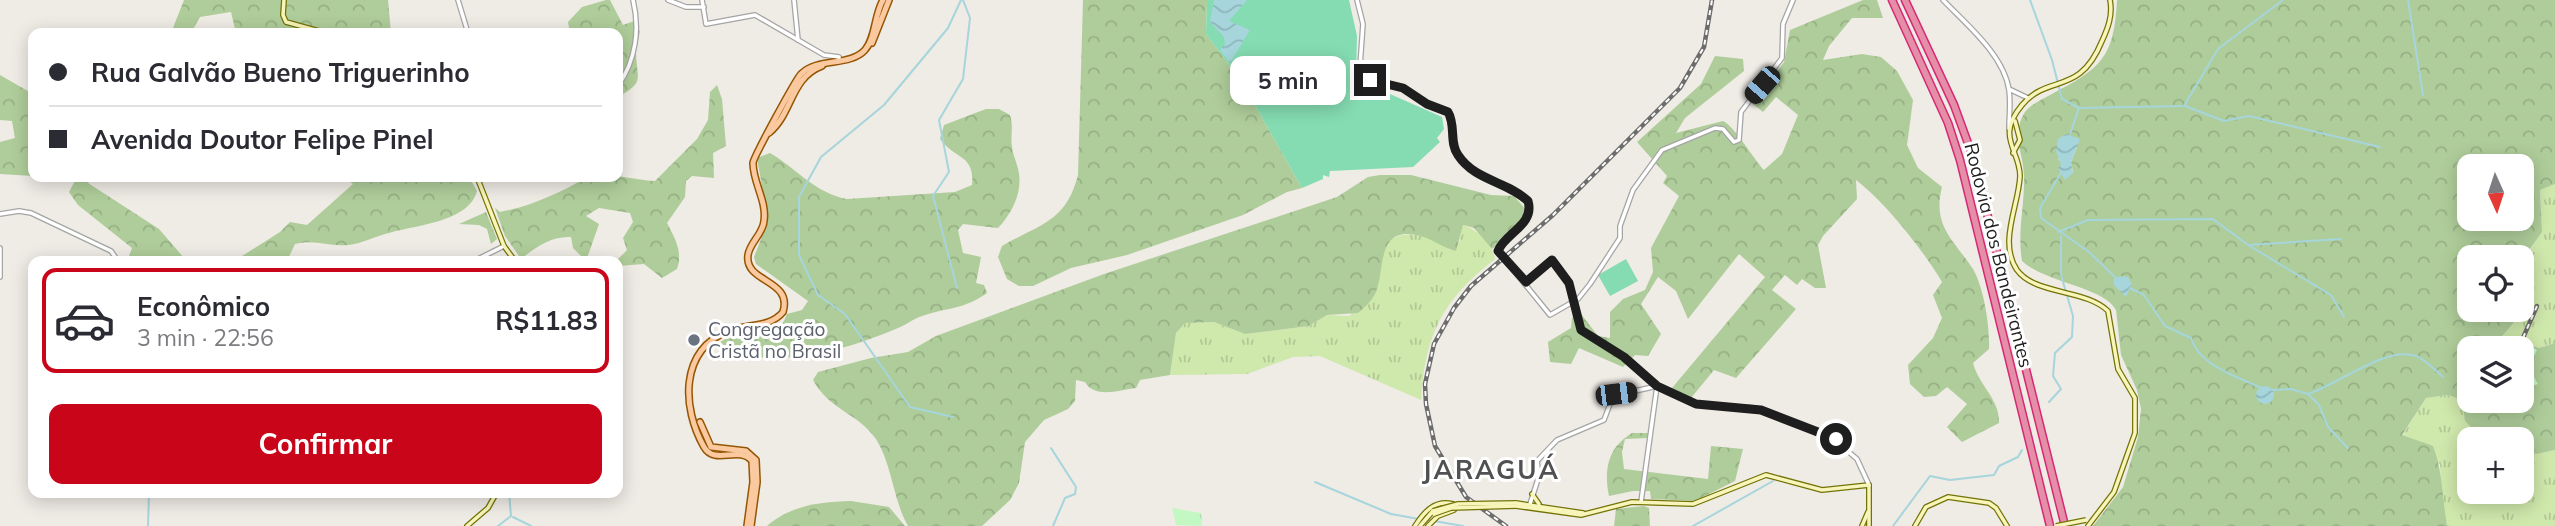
<!DOCTYPE html>
<html lang="pt">
<head>
<meta charset="utf-8">
<style>
  :root { --surface:#fff; --page:#f2f2f3; --text:#2b2b33; --muted:#7c7c81; --line:#e1e1e2; --accent:#c80519 }
  body { margin:0; font-family:Mulish,sans-serif; background:var(--page); color:var(--text); height:100vh; display:flex; flex-direction:column; font-size:26px; white-space:nowrap }
  * { box-sizing:border-box; margin:0 }
  p { font-size:23px; color:var(--muted) }
  .icon { flex:none; width:38px; height:38px; fill:none; stroke:currentColor; stroke-width:2; stroke-linecap:round; stroke-linejoin:round }
  .map { position:relative; flex:1; overflow:hidden }
  .drawer { position:absolute; left:28px; top:256px; width:595px; height:242px; display:flex; flex-direction:column; background:var(--surface); border-radius:14px; box-shadow:0 4px 18px #0003 }
  .drawer>* { flex:none }
  .hud { position:absolute; left:28px; top:28px; width:595px; height:154px; border-radius:14px; box-shadow:0 4px 18px #0003; display:grid; align-content:center; height:154px; padding:0 21px; background:var(--surface) }
  .needle { width:46px; rotate:177deg }
  .fabs { position:absolute; left:2457px; top:154px; display:grid; gap:14px }
  .fabs a { display:grid; place-items:center; width:77px; height:77px; border-radius:14px; background:var(--surface); box-shadow:0 4px 18px #0003; font-size:35px }
  .end { position:absolute; width:32px; height:32px; margin:-16px; border:9px solid #1e1e1e; background:#fff; box-shadow:0 0 0 4px #fff }
  .from { border-radius:50% }
  .bubble { position:absolute; height:49px; border-radius:14px; background:var(--surface); box-shadow:0 4px 18px #0003; font-size:23px; font-weight:700; line-height:49px; text-align:center }
  .car { position:absolute; width:21px; height:42px; margin:-21px -10px; border-radius:9px; box-shadow:0 0 5px 2px #0007; background:linear-gradient(#222 24%,#8ab4d8 0 40%,#222 0 76%,#8ab4d8 0 86%,#222 0) }
  .hud b { display:flex; align-items:center; gap:24px; height:66px; font-size:26px }
  .hud b+b { border-top:2px solid var(--line) }
  .hud i { width:18px; height:18px; background:var(--text) }
  ul { padding:12px 0 0; list-style:none }
  li { display:flex; align-items:center; gap:21px; height:105px; margin:0 14px 10px; padding:0 7px; border:4px solid transparent; border-radius:14px }
  li div { flex:1 }
  li b { display:block; font-size:26px }
  li em { font-style:normal; font-weight:700 }
  li.selected { border-color:var(--accent) }
  li>.icon { width:63px; height:63px; stroke-width:1.5 }
  .primary-button { display:flex; gap:14px; margin-top:auto; padding:14px 21px }
  .primary-button a { flex:1; height:80px; border-radius:14px; background:var(--accent); color:#fff; font-size:28px; font-weight:700; line-height:80px; text-align:center }
  .map>svg:first-child { display:block }
  .grass { fill:url(#grass-tufts) }
  .forest { fill:url(#forest-crowns); fill-rule:evenodd }
  .park { fill:url(#park-tufts) }
  .pitch { fill:#85dcb2 }
  .water { fill:url(#water-waves) }
  .lines { fill:none; stroke-linecap:round; stroke-linejoin:round }
  .stream { stroke:#a6d5dc; stroke-width:2 }
  .tertiary-casing { stroke:#a5a5a5; stroke-width:6 }
  .secondary-casing { stroke:#737307; stroke-width:6 }
  .primary-casing { stroke:#955604; stroke-width:8 }
  .motorway-casing { stroke:#d72876; stroke-width:9 }
  .tertiary { stroke:#fff; stroke-width:3.5 }
  .secondary { stroke:#f8f5ba; stroke-width:3.5 }
  .primary { stroke:#fac99f; stroke-width:5 }
  .motorway { stroke:#e58ea7; stroke-width:6 }
  .rail-casing { stroke:#6c6c6c; stroke-width:4.5 }
  .rail { stroke:#fff; stroke-width:2; stroke-dasharray:5; stroke-linecap:butt }
  .secondary-bridge-casing { stroke:#737307; stroke-width:6; stroke-linecap:butt }
  .secondary-bridge { stroke:#f8f5ba; stroke-width:3.5 }
  .route { stroke:#1e1e1e; stroke-width:9 }
  .worship-dot { fill:#6b7280; stroke:#fff; stroke-width:2.5 }
  .labels { text-anchor:middle; stroke-width:6; stroke-linejoin:round; paint-order:stroke }
  .street-label { font-size:19px; fill:#1e1e1e; stroke:#fff }
  .worship-label { font-size:19px; fill:#5b616d; stroke:#fff; text-anchor:start }
  .district-label { font-size:26px; font-weight:bold; letter-spacing:2px; fill:#515151; stroke:#fff }
</style>
</head>
<body>
<div class="map">
<svg width="2555" height="526" viewBox="0 0 2555 526">
  <defs>
    <pattern id="grass-tufts" width="24" height="20" patternUnits="userSpaceOnUse" patternTransform="scale(1.75)"><rect width="24" height="20" fill="#cfe8ac"/><path d="M3 7l-1-3M5 7V3M7 7l1-3M15 17l-1-3M17 17v-4M19 17l1-3" fill="none" stroke="#b1c794"/></pattern>
    <pattern id="forest-crowns" width="20" height="18" patternUnits="userSpaceOnUse" patternTransform="scale(1.75)"><rect width="20" height="18" fill="#afcd9a"/><path d="M2 6a3 3 0 1 1 6 0M12 15a3 3 0 1 1 6 0" fill="none" stroke="#96b084"/></pattern>
    <pattern id="park-tufts" width="24" height="20" patternUnits="userSpaceOnUse" patternTransform="scale(1.75)"><rect width="24" height="20" fill="#c4f8c3"/><path d="M3 7l-1-3M5 7V3M7 7l1-3M15 17l-1-3M17 17v-4M19 17l1-3" fill="none" stroke="#a8d4a7"/></pattern>
    <pattern id="water-waves" width="16" height="10" patternUnits="userSpaceOnUse" patternTransform="scale(1.75)"><rect width="16" height="10" fill="#a6d5dc"/><path d="M0 5q4-4 8 0t8 0" fill="none" stroke="#8eb6bc"/></pattern>
  </defs>
  <rect width="100%" height="100%" fill="#efebe5"/>
  <!-- grass -->
  <g class="grass">
    <path d="M 2555,184 L 2555,343 L 2539,348 L 2524,342 L 2521,347 L 2503,335 L 2517,320 L 2517,310 L 2522,310 C 2522,275 2520,261 2542,232 L 2540,190 Z"/>
    <path d="M 1462,225 C 1477,229 1492,243 1495,259 C 1442,300 1425,335 1421,400 L 1320,356 L 1293,357 L 1247,374 L 1170,375 L 1176,333 L 1185,323 L 1214,322 L 1245,334 L 1309,326 L 1327,315 L 1350,316 L 1391,239 C 1411,229 1432,237 1450,250 L 1459,243 Z"/>
    <path d="M 2448,395 L 2462,400 L 2465,421 L 2482,439 L 2469,439 L 2469,492 L 2522,492 L 2522,457 L 2555,450 L 2555,526 L 2447,526 L 2441,492 L 2440,464 L 2402,436 L 2426,398 Z"/>
  </g>
  <!-- forest -->
  <g class="forest">
    <path d="M 184,0 L 388,0 L 391,33 L 236,33 L 231,12 L 200,17 L 191,33 L 164,33 L 173,28 Z"/>
    <path d="M 606,0 L 610,0 L 623,25 L 634,21 L 640,31 C 639,38 636,47 636,54 C 637,80 645,82 618,97 L 618,33 L 570,33 L 568,22 L 582,7 Z"/>
    <path d="M 1083,0 L 1207,0 L 1206,34 L 1240,79 L 1302,188 L 1287,192 L 1243,215 L 1127,255 L 1071,268 L 1033,286 L 1019,286 L 1007,279 L 998,257 L 1002,246 C 1040,224 1066,222 1078,175 Z"/>
    <path d="M 1863,0 L 1877,0 L 1883,18 L 1852,18 L 1829,46 L 1823,60 L 1862,54 L 1881,57 L 1897,71 L 1913,100 L 1907,145 L 1918,168 L 1942,187 C 1932,226 1954,240 1973,269 C 1984,288 1990,327 1989,349 L 1973,363 C 1979,386 2000,399 1999,423 L 1962,442 L 1947,427 L 1967,404 L 1947,387 L 1936,396 L 1924,397 L 1910,384 L 1908,365 L 1933,338 L 1942,318 L 1933,295 L 1942,282 C 1924,251 1884,201 1856,180 L 1857,199 L 1823,236 L 1818,245 L 1826,288 L 1815,288 L 1802,279 L 1797,285 L 1785,275 L 1772,290 L 1796,309 L 1736,378 L 1714,370 L 1691,398 L 1672,388 L 1765,277 L 1739,254 L 1688,319 L 1676,291 L 1658,277 L 1641,304 L 1661,334 L 1648,356 L 1635,355 L 1623,367 L 1579,348 L 1571,364 L 1550,362 L 1548,342 L 1571,328 L 1572,318 L 1578,310 L 1598,336 L 1610,338 L 1610,312 L 1623,299 L 1645,290 L 1653,272 L 1651,248 L 1679,196 L 1663,183 L 1667,176 L 1637,142 L 1701,84 L 1715,56 L 1743,59 L 1744,71 L 1685,118 L 1676,133 L 1723,121 C 1736,128 1752,157 1764,170 L 1782,154 L 1798,115 L 1776,97 L 1763,112 L 1753,104 L 1784,62 L 1790,30 Z"/>
    <path d="M 2117,0 L 2555,0 L 2555,184 L 2540,190 L 2542,232 L 2527,253 L 2522,270 L 2522,257 L 2469,257 L 2469,310 L 2517,310 L 2517,319 L 2499,340 L 2513,348 L 2469,348 L 2469,401 L 2522,401 L 2525,388 L 2537,383 L 2528,366 L 2536,349 L 2521,347 L 2524,342 L 2539,348 L 2555,343 L 2555,450 L 2522,457 L 2522,439 L 2482,439 L 2465,421 L 2462,400 L 2448,395 L 2426,398 L 2402,435 L 2433,446 C 2443,471 2442,498 2447,525 L 2450,526 L 2093,526 L 2123,487 L 2138,437 L 2141,409 L 2137,390 L 2121,355 L 2116,310 C 2104,287 2046,283 2022,261 C 2017,232 2025,205 2024,175 C 2023,153 2011,134 2025,112 C 2031,104 2043,99 2052,94 C 2101,68 2114,58 2117,0 ZM 2077,147 L 2071,162 L 2073,173 L 2058,159 ZM 2469,166 L 2522,166 L 2522,219 L 2469,219 Z"/>
    <path d="M 0,75 L 33,94 L 33,176 L 0,174 L 0,142 L 15,138 L 12,121 L 0,120 Z"/>
    <path d="M 717,85 L 722,99 L 726,146 L 713,153 L 714,178 L 692,176 L 686,181 L 685,197 L 667,223 C 675,239 683,251 677,269 L 662,278 L 644,264 L 618,266 L 616,261 L 627,250 L 623,238 L 633,222 L 630,213 L 599,208 L 586,216 L 599,224 L 586,261 L 573,248 L 571,237 C 551,236 536,247 521,259 L 505,236 L 495,208 L 500,212 C 532,206 559,193 586,178 C 600,170 638,181 655,181 L 697,139 L 708,120 L 710,92 Z"/>
    <path d="M 986,109 L 999,109 L 1010,115 C 1014,128 1010,135 1012,147 C 1013,156 1018,165 1019,174 C 1022,194 1011,214 998,228 L 963,224 L 958,230 L 963,253 L 981,257 L 976,283 L 984,285 L 987,293 C 963,310 948,307 922,316 C 913,319 906,325 898,328 C 842,352 774,370 715,348 C 728,330 762,331 783,323 L 787,314 L 802,310 L 808,301 L 756,264 L 754,257 L 768,221 L 757,158 L 770,153 C 797,169 815,193 847,199 L 955,192 L 972,185 C 975,154 954,159 940,139 L 944,125 Z"/>
    <path d="M 1380,175 L 1411,175 L 1491,195 L 1514,196 L 1528,212 L 1524,222 L 1492,249 L 1474,228 L 1463,225 L 1456,251 C 1442,248 1431,237 1416,235 C 1377,227 1385,268 1376,292 C 1372,301 1365,307 1358,313 L 1327,315 L 1309,326 L 1245,334 L 1214,322 L 1185,323 L 1176,333 L 1170,375 L 1140,380 L 1136,388 C 1119,390 1095,399 1085,382 L 1076,380 L 1075,401 L 1068,409 L 1044,420 L 1025,442 L 1019,483 L 1010,500 L 982,526 L 908,526 C 893,500 892,464 876,439 C 858,413 829,410 813,380 L 818,372 L 871,358 L 908,352 L 936,336 L 1104,274 L 1337,197 L 1368,177 Z"/>
    <path d="M 77,177 L 92,177 L 88,183 L 159,229 L 185,259 L 191,261 L 127,261 L 132,248 L 78,205 L 69,192 Z"/>
    <path d="M 344,177 L 469,177 L 477,191 C 469,222 416,225 389,233 C 376,236 361,244 348,245 C 328,247 316,239 295,244 L 287,261 L 234,261 L 280,232 L 290,222 L 307,225 L 353,184 Z"/>
    <path d="M 486,212 L 497,239 L 491,244 L 487,229 L 479,225 L 459,224 Z"/>
    <path d="M 1632,433 L 1649,433 L 1648,438 L 1625,439 L 1622,452 L 1624,469 L 1708,479 L 1711,446 L 1743,449 L 1735,481 L 1695,501 L 1651,499 L 1650,491 L 1633,491 L 1609,496 C 1604,470 1607,448 1632,433 Z"/>
    <path d="M 851,501 L 889,507 L 905,526 L 767,526 C 791,505 820,502 851,501 Z"/>
    <path d="M 1644,506 L 1649,508 L 1650,526 L 1614,526 L 1616,509 Z"/>
  </g>
  <!-- park -->
  <g class="park">
    <path d="M 2503,335 L 2516,345 L 2537,350 L 2528,368 L 2538,384 L 2525,388 L 2523,397 L 2522,348 L 2500,342 Z"/>
    <path d="M 1172,508 L 1201,513 L 1202,526 L 1176,525 Z"/>
  </g>
  <!-- pitch -->
  <g class="pitch">
    <path d="M 1207,0 L 1349,0 L 1357,36 L 1356,79 L 1442,117 L 1444,129 L 1437,138 L 1440,142 L 1413,167 L 1330,171 L 1329,177 L 1323,175 L 1323,179 L 1302,188 L 1240,79 L 1206,34 Z"/>
    <path d="M 1626,259 L 1638,281 L 1610,296 L 1598,275 Z"/>
  </g>
  <!-- water -->
  <g class="water">
    <path d="M 1214,0 L 1247,0 L 1229,21 L 1250,30 L 1230,63 L 1220,50 L 1225,44 L 1224,37 L 1210,22 Z"/>
    <path d="M 2066,134 L 2080,139 L 2071,162 L 2073,173 L 2065,180 L 2058,168 L 2061,165 L 2056,151 L 2058,139 Z"/>
    <path d="M 2120,276 L 2128,277 L 2132,284 L 2126,297 L 2114,285 L 2114,279 Z"/>
    <circle cx="2265" cy="395" r="9"/>
  </g>
  <g class="lines">
    <!-- stream -->
    <g class="stream">
      <path d="M 2030,0 L 2052,60 L 2062,99 L 2079,108 L 2070,134"/>
      <path d="M 2408,0 L 2423,95"/>
      <path d="M 2185,106 L 2224,121 L 2249,116 L 2380,147"/>
      <path d="M 2081,108 L 2184,106 L 2218,49 L 2283,0"/>
      <path d="M 2061,173 L 2040,208 L 2041,218 L 2089,252 L 2117,279"/>
      <path d="M 2058,232 L 2088,220 L 2213,219 L 2248,245 L 2331,295 L 2344,317"/>
      <path d="M 2249,245 L 2341,239"/>
      <path d="M 957,288 L 933,196 L 949,172 L 939,120 L 963,79 L 970,18 L 963,0"/>
      <path d="M 2130,288 L 2144,295 L 2165,326 L 2191,338 C 2199,366 2240,378 2264,389"/>
      <path d="M 618,374 L 621,371"/>
      <path d="M 2272,390 L 2291,389 L 2308,394 L 2319,405 L 2328,427 L 2348,448"/>
      <path d="M 2308,394 C 2339,384 2385,346 2416,356 C 2425,359 2436,371 2443,377"/>
      <path d="M 2049,402 L 2061,389 L 2053,376 L 2055,353 L 2072,337 L 2073,316 L 2061,275 L 2061,236"/>
      <path d="M 953,417 L 910,407 L 845,314 L 818,295 L 799,255 L 799,197 L 821,157 L 884,105 L 948,28 L 961,0"/>
      <path d="M 1051,448 L 1076,487 L 1075,494 L 1065,498 L 1053,526"/>
      <path d="M 1315,482 L 1391,514 L 1419,519"/>
      <path d="M 513,517 L 531,526"/>
      <path d="M 1428,520 L 1463,526"/>
      <path d="M 148,526 L 149,492"/>
      <path d="M 498,526 L 511,516 L 509,492"/>
      <path d="M 1693,526 L 1773,481"/>
      <path d="M 1893,526 L 1930,476 L 1950,480 L 1994,475 L 1999,466 L 2018,457 L 2022,450"/>
    </g>
    <defs>
      <g id="tertiary">
        <path d="M 458,0 L 468,33"/>
        <path d="M 668,0 L 686,7 L 704,7"/>
        <path d="M 702,0 L 706,24 L 755,15 L 824,55 L 839,57 L 839,60"/>
        <path d="M 794,0 L 798,40"/>
        <path d="M 1357,0 L 1363,24 L 1360,66 L 1363,75 L 1376,83 L 1403,88 L 1427,104 L 1448,112 C 1456,125 1449,143 1458,155 C 1475,181 1507,181 1528,201 C 1535,225 1505,233 1498,251 L 1550,315 L 1578,299 L 1590,284 L 1620,238 L 1620,226 L 1633,190 L 1662,150 L 1715,128 L 1723,129 L 1734,142 L 1739,140 L 1741,112 L 1782,58 L 1783,24 L 1793,0"/>
        <path d="M 1943,0 C 1966,24 2004,55 2009,90 C 2011,103 2009,116 2009,129"/>
        <path d="M 618,86 C 636,60 640,29 633,0"/>
        <path d="M 2009,89 L 2028,98"/>
        <path d="M 478,180 L 488,177"/>
        <path d="M 0,214 L 19,211 L 31,213 L 111,251 L 118,261"/>
        <path d="M 0,248 L 0,277"/>
        <path d="M 474,261 L 504,246"/>
        <path d="M 1526,282 L 1552,260 L 1569,283 L 1581,330 L 1624,357 L 1657,386 L 1696,404 L 1755,408 L 1830,436 L 1857,459 L 1869,485"/>
        <path d="M 1641,502 L 1657,386"/>
        <path d="M 1530,504 L 1539,476 L 1537,461 L 1557,440 L 1604,420 L 1613,396 L 1657,386"/>
      </g>
      <g id="secondary">
        <path d="M 284,0 L 283,15 L 286,22 L 326,33"/>
        <path d="M 2013,153 L 2020,140 L 2015,121"/>
        <path d="M 477,177 L 504,246 L 515,261"/>
        <path d="M 1532,494 L 1539,504"/>
        <path d="M 1516,503 L 1583,513"/>
        <path d="M 1516,506 L 1581,515 L 1632,502 L 1693,504 L 1766,475 L 1822,490 L 1869,485 L 1869,526"/>
        <path d="M 467,526 L 488,508 L 497,492"/>
        <path d="M 1415,526 C 1424,512 1435,499 1453,504 L 1454,510 L 1438,516 L 1428,526"/>
        <path d="M 1420,526 L 1433,511"/>
        <path d="M 1862,526 L 1868,512"/>
        <path d="M 1915,526 L 1926,507 L 1948,497 L 1989,503 L 1996,508 L 2007,526"/>
        <path d="M 2088,526 L 2114,492 L 2135,433 L 2135,398 L 2118,369 L 2108,311 C 2086,289 2035,295 2017,270 C 1998,242 2019,205 2020,176 C 2020,150 1995,137 2022,105 C 2049,73 2079,97 2102,41 C 2108,28 2113,15 2110,0"/>
      </g>
      <g id="primary">
        <path d="M 872,43 L 889,0"/>
        <path d="M 769,133 C 793,113 790,78 822,66"/>
        <path d="M 700,422 L 711,447 L 746,451 L 756,460 L 757,482 L 751,526"/>
        <path d="M 747,526 L 753,482 L 752,461 C 739,445 715,466 704,447 C 682,408 679,351 728,331 C 746,324 770,328 783,312 C 793,279 744,283 748,255 C 750,242 763,234 764,221 C 767,201 753,183 753,163 C 753,158 796,79 801,74 C 818,57 849,67 865,50 C 876,37 874,15 883,0"/>
      </g>
      <g id="motorway">
        <path d="M 1892,0 L 1948,123 L 1960,160 L 2050,526"/>
        <path d="M 1905,0 L 1954,105 L 1973,157 L 2065,526"/>
      </g>
    </defs>
    <!-- tertiary casing -->
    <use href="#tertiary" class="tertiary-casing"/>
    <!-- secondary casing -->
    <use href="#secondary" class="secondary-casing"/>
    <!-- primary casing -->
    <use href="#primary" class="primary-casing"/>
    <!-- motorway casing -->
    <use href="#motorway" class="motorway-casing"/>
    <!-- tertiary -->
    <use href="#tertiary" class="tertiary"/>
    <!-- secondary -->
    <use href="#secondary" class="secondary"/>
    <!-- primary -->
    <use href="#primary" class="primary"/>
    <!-- motorway -->
    <use href="#motorway" class="motorway"/>
    <defs>
      <g id="rail">
        <path d="M 2519,347 L 2537,306"/>
        <path d="M 1506,526 L 1466,497 L 1435,446 L 1426,404 L 1425,384 L 1434,344 L 1454,308 L 1471,286 L 1553,215 L 1680,88 L 1704,47 L 1712,0"/>
      </g>
    </defs>
    <!-- rail casing -->
    <use href="#rail" class="rail-casing"/>
    <!-- rail -->
    <use href="#rail" class="rail"/>
    <defs>
      <g id="secondary-bridge">
        <path d="M 1433,511 L 1458,504 L 1516,503"/>
        <path d="M 1434,514 L 1451,508 L 1516,506"/>
        <path d="M 2056,526 L 2086,520"/>
      </g>
    </defs>
    <!-- secondary-bridge casing -->
    <use href="#secondary-bridge" class="secondary-bridge-casing"/>
    <!-- secondary-bridge -->
    <use href="#secondary-bridge" class="secondary-bridge"/>
  </g>
  <g class="lines">
    <!-- route -->
    <path class="route" d="M 1370,80 L 1403,88 L 1427,104 L 1448,112 C 1456,125 1449,143 1458,155 C 1475,181 1507,181 1528,201 C 1535,225 1505,233 1498,251 L 1526,282 L 1552,260 L 1569,283 L 1581,330 L 1624,357 L 1657,386 L 1696,404 L 1761,410 L 1836,439"/>
  </g>
  <!-- markers -->
  <circle class="worship-dot" cx="694" cy="340" r="7"/>
  <g class="labels">
    <!-- street labels -->
    <g class="street-label">
      <text transform="translate(1999 255) rotate(76)" y="7">Rodovia dos Bandeirantes</text>
    </g>
    <!-- worship labels -->
    <g class="worship-label">
      <text x="708" y="336">Congregação<tspan x="708" dy="22">Cristã no Brasil</tspan></text>
    </g>
    <!-- district labels -->
    <g class="district-label">
      <text x="1491" y="479">JARAGUÁ</text>
    </g>
  </g>
</svg>
<div class="fabs">
<a><svg class="needle" viewBox="-14 -14 28 28"><path d="M0-13l5 13h-10z" fill="#e53935"/><path d="M0 13l5-13h-10z" fill="#7c7c81"/></svg></a>
<a><svg class="icon" aria-label="locate" viewBox="0 0 24 24"><circle cx="12" cy="12" r="6"/><path d="M12 2v4M12 18v4M2 12h4M18 12h4"/></svg></a>
<a><svg class="icon" aria-label="layers" viewBox="0 0 24 24"><path d="M12 4l9 5-9 5-9-5zM3 14l9 5 9-5"/></svg></a>
<a>+</a>
</div>
<i class="end from" style="left:1836px;top:439px"></i>
<i class="end" style="left:1370px;top:80px"></i>
<div class="bubble" style="left:1230px;top:56px;width:116px">5 min</div>
<i class="car" style="left:1762px;top:85px;rotate:221deg"></i>
<i class="car" style="left:1616px;top:394px;rotate:83deg"></i>
<div class="hud">
<b><i class="from"></i>Rua Galvão Bueno Triguerinho</b>
<b><i></i>Avenida Doutor Felipe Pinel</b>
</div>
<section class="drawer">
<ul>
<li class="selected"><svg class="icon" aria-label="car" viewBox="0 0 24 24"><path d="M5 17H2v-5l4-1 3-4h7l3 4 3 1v5h-3M9 17h6M6 11h13"/><circle cx="7" cy="17" r="2"/><circle cx="17" cy="17" r="2"/></svg><div><b>Econômico</b><p>3 min · 22:56</p></div><em>R$11.83</em></li>
</ul>
<div class="primary-button"><a>Confirmar</a></div>
</section>
</div>
</body>
</html>
